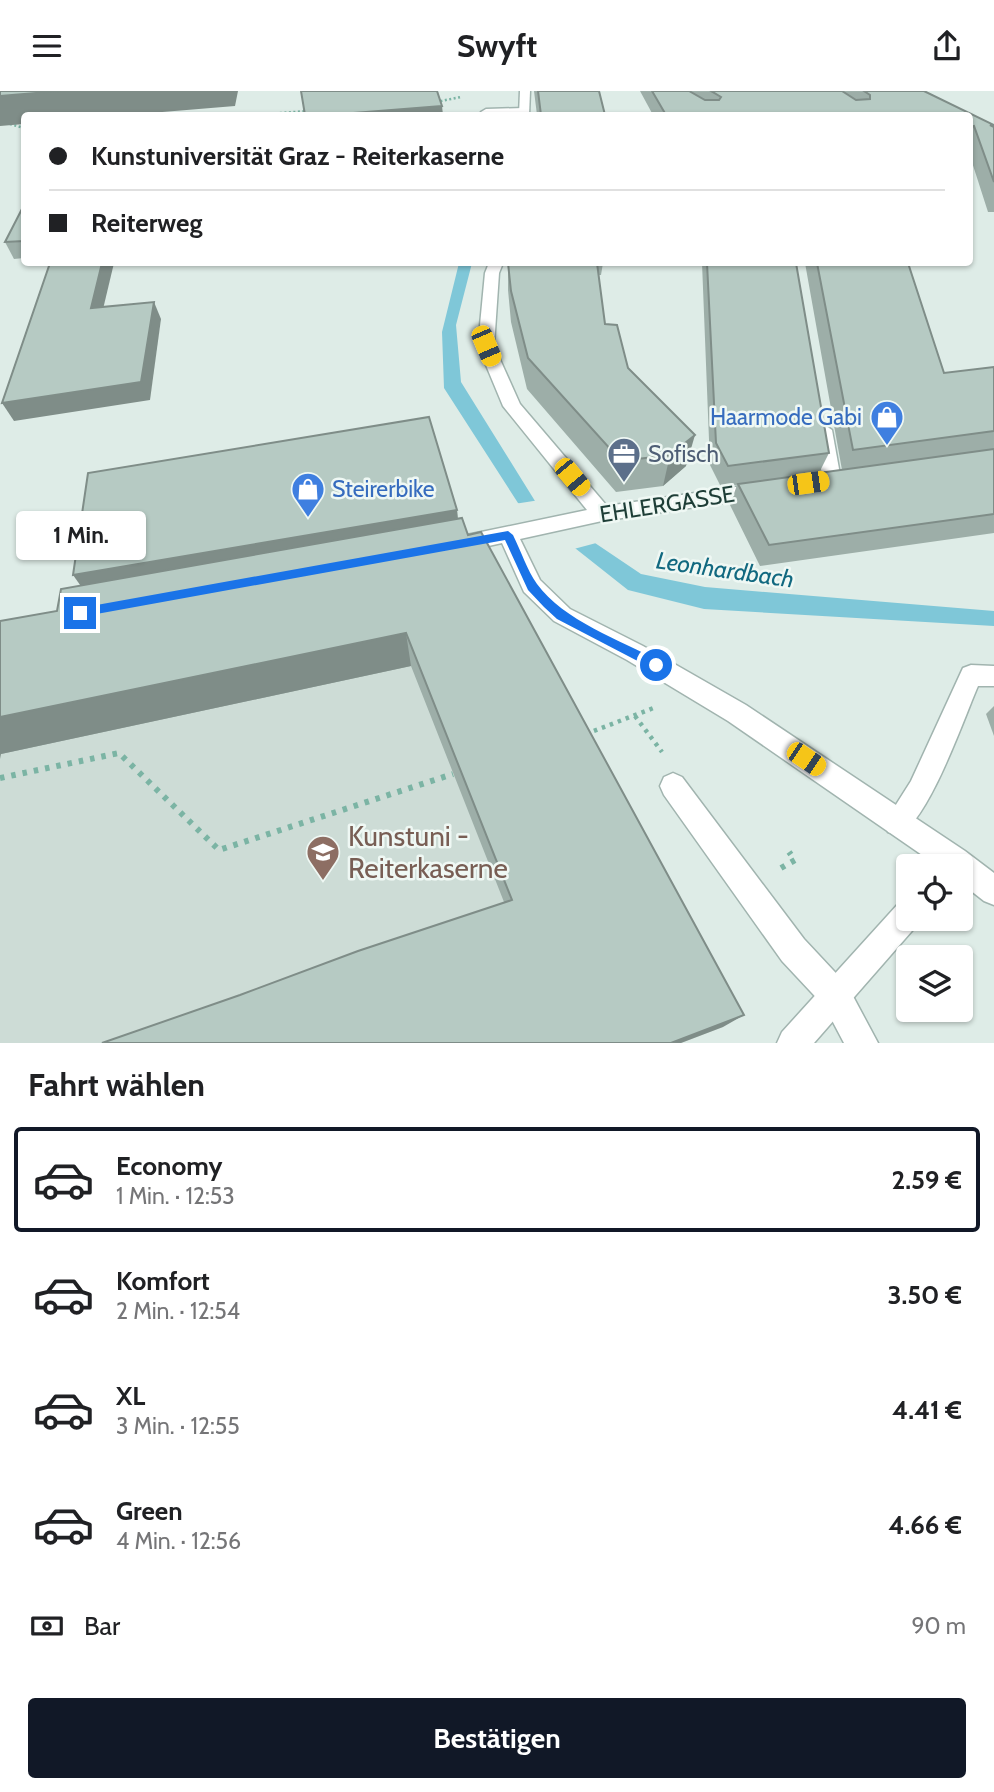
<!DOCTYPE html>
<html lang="de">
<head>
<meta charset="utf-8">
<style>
  :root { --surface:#fff; --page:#f2f2f2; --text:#202124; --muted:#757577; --line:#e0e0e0; --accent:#111827 }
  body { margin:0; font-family:Cabin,sans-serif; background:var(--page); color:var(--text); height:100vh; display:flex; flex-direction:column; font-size:26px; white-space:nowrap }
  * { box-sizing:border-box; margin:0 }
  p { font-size:23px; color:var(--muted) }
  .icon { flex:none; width:38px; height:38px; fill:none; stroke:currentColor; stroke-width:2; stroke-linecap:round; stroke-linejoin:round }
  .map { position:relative; height:952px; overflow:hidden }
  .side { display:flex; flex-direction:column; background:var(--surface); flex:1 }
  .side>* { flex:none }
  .top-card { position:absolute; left:21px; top:21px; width:952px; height:154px; border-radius:7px; box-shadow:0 2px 5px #0004; display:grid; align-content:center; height:154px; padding:0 28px; background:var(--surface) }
  .tools { position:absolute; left:896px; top:763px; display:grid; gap:14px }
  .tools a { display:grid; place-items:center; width:77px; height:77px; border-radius:7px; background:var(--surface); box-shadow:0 2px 5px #0004; font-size:35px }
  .end { position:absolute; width:32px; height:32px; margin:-16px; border:9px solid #1a73e8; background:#fff; box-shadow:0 0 0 4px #fff }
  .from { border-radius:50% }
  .bubble { position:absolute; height:49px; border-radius:7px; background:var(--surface); box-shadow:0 2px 5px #0004; font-size:23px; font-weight:700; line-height:49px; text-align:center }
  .car { position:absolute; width:21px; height:42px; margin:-21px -10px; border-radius:9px; box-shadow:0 0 5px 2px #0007; background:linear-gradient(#f5c518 24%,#345 0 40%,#f5c518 0 76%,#345 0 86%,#f5c518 0) }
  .top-card b { display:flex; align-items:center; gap:24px; height:66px; font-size:26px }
  .top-card b+b { border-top:2px solid var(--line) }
  .top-card i { width:18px; height:18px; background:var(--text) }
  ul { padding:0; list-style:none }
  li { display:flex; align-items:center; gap:21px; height:105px; margin:0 14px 10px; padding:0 14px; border:4px solid transparent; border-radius:7px }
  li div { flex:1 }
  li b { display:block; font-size:26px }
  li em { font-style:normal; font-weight:700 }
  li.active { border-color:var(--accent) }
  li>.icon { width:63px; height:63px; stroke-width:1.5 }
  h2 { padding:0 28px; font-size:32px; line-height:84px }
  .pay { display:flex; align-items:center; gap:18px; height:77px; padding:0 28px; font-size:26px }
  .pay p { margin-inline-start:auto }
  .primary-button { display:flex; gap:14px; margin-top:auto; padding:14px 28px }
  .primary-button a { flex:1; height:80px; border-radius:7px; background:var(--accent); color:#fff; font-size:28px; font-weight:700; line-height:80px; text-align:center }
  header { display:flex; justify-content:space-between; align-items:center; height:91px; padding:0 28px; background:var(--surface); font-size:32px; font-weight:700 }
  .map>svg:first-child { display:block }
  .built { fill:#cddcd6 }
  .water { fill:#7fc7d8 }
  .pier { fill:#deece7 }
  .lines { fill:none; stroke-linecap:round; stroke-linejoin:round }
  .lane-casing { stroke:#a1b4af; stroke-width:3 }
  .street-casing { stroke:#a1b4af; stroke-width:3 }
  .path-far2 { stroke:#7bb4a4; stroke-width:2.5; stroke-dasharray:2 2.5; stroke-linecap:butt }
  .path-far1 { stroke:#7bb4a4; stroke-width:4.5; stroke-dasharray:3.5 5; stroke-linecap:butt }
  .path { stroke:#7bb4a4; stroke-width:6; stroke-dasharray:4.5 7; stroke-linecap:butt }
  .lane { fill:#fff; fill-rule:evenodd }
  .street { fill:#fff; fill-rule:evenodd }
  .wall { fill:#9daea8 }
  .shaded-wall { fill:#7f8d88 }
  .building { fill:#b6cac3; stroke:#7f8d88; stroke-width:2 }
  .route { fill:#1a73e8 }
  .labels { text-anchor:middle; stroke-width:5; stroke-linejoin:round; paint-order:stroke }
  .shop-label { font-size:23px; fill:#366cbe; stroke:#eff8f4; text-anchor:end }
  .service-label { font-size:23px; fill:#4e5e75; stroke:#eff8f4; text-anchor:start }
  .street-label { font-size:23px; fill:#1e3e37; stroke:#eff8f4 }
  .water-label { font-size:24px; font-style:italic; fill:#116980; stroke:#eff8f4 }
  .near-education-label { font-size:28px; fill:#785e54; stroke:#eff8f4; text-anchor:start }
</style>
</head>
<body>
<header><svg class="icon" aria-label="menu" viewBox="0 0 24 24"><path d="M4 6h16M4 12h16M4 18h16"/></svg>Swyft<svg class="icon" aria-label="share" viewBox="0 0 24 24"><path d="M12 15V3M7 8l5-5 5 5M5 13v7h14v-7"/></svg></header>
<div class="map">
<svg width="994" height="952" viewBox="0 0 994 952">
  <rect width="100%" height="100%" fill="#deece7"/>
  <!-- built -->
  <path class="built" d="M 482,477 L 723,936 L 681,952 L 0,952 L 0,570 Z"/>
  <!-- water -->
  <path class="water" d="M 459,172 L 472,172 L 456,234 L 461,291 L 535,410 L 595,452 L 641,483 L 705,496 L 994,520 L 994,535 L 704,518 L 628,499 L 518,412 L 444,297 L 442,241 Z"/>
  <!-- pier -->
  <path class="pier" d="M 540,409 L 600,451 L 570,459 L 514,413 Z"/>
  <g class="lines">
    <defs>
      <g id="lane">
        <path d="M 524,17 L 528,18 L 528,22 L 486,24 L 481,21 L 486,18 Z"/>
        <path d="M 971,574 L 994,575 L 994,595 L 978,595 C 964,627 928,732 898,744 L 888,741 L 885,731 L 911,690 L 963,577 Z"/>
        <path d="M 673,682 L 682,686 L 804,848 L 847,894 L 878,952 L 844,952 L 825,916 L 782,870 L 664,704 L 660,695 L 664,686 Z"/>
      </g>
      <g id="street">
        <path d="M 520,0 L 530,0 L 529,24 L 519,24 Z"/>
        <path d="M 489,172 L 503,172 L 499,182 L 494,255 L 520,313 L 607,415 L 763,392 L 770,394 L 773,399 L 770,404 L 763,406 L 602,430 L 520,448 L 540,489 L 570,518 L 643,555 L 746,614 L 965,760 L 994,782 L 994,814 L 984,810 L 961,792 L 961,775 L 938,775 L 728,630 L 627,569 L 554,530 L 524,501 L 502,452 L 457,462 L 450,459 L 447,454 L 450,449 L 457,446 L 587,419 L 503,315 L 478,255 L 485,182 Z"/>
        <path d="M 823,333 L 832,339 L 841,389 L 839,394 L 825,394 L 823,389 L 814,339 Z"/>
        <path d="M 908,809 L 908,828 L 921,828 L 918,833 L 814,952 L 777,952 L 782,941 L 898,813 Z"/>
      </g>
    </defs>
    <!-- lane casing -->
    <use href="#lane" class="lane-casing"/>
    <!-- street casing -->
    <use href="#street" class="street-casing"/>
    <!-- path-far2 -->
    <g class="path-far2">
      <path d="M 436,11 L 461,6"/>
      <path d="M 253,24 L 308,20"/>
      <path d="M 10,33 L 24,37"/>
    </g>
    <!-- path-far1 -->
    <g class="path-far1">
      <path d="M 635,625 L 662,661"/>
      <path d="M 586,643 L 656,616"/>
      <path d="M 113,663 L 120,663"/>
    </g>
    <!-- path -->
    <g class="path">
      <path d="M 0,687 L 119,662 L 219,759 L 453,683"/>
      <path d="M 781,777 L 795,769 L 789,761"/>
    </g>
    <!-- lane -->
    <use href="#lane" class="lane"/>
    <!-- street -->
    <use href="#street" class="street"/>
  </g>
  <!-- wall -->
  <g class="wall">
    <path d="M 534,0 L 599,0 L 605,24 L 537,24 Z"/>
    <path d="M 640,0 L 924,0 L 994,36 L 994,121 L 988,121 L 970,65 L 970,24 L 653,24 Z"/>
    <path d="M 24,114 L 24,167 L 14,168 L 5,151 Z"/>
    <path d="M 508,172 L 603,172 L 601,184 L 598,184 L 605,233 L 628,277 L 686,375 L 663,395 L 616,401 L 527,298 L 511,231 L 508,199 Z"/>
    <path d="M 702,172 L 796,172 L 829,362 L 819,382 L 842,379 L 805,172 L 908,172 L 944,282 L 994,276 L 994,442 L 760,475 L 730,414 L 737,394 L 721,396 L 710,374 Z"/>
    <path d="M 457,419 L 458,428 L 468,444 L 723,936 L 504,811 L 411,575 L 1,663 L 0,530 L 57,520 Z"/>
    <path d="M 994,615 L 994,645 L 986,623 Z"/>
  </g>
  <!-- shaded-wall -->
  <g class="shaded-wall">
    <path d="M 60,0 L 238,0 L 235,15 L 126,24 L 24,24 L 24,33 L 0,35 L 0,5 Z"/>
    <path d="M 442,15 L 443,24 L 328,24 Z"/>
    <path d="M 974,35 L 970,46 L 970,36 Z"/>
    <path d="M 102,172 L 114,172 L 99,235 L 91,217 Z"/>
    <path d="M 154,211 L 161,228 L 150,309 L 14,330 L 2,312 Z"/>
    <path d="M 695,344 L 686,375 L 663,395 L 670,364 Z"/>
    <path d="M 457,419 L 459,443 L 90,508 L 73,484 Z"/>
    <path d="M 406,542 L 411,575 L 1,663 L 0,668 L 0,626 Z"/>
    <path d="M 744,924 L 723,936 L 681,952 L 671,952 Z"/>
  </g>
  <!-- building -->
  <g class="building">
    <path d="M 0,0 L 60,0 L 0,5 Z"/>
    <path d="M 301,0 L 437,0 L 442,15 L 328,24 L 305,24 Z"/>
    <path d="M 538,0 L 599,0 L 605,24 L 541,24 Z"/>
    <path d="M 652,0 L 689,0 L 705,9 L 719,9 L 721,6 L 711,0 L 842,0 L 856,9 L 870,8 L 870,4 L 864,0 L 924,0 L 994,34 L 990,34 L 994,36 L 994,91 L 974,35 L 970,36 L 970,24 L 666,24 Z"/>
    <path d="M 24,114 L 24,150 L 5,151 Z"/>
    <path d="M 50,172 L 102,172 L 91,217 L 154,211 L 141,291 L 2,312 Z"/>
    <path d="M 508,172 L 597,172 L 605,233 L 617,234 L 628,277 L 695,344 L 670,364 L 621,370 L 528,267 L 511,200 Z"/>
    <path d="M 707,172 L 796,172 L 829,362 L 728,375 L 716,352 Z"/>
    <path d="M 817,172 L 908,172 L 944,282 L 994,276 L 994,340 L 853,359 Z"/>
    <path d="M 429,326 L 457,419 L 73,484 L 88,382 Z"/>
    <path d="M 994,358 L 994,423 L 769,454 L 738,393 Z"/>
    <path d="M 462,427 L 468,444 L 481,441 L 744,924 L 671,952 L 102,952 L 240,904 L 358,860 L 512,809 L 406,542 L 0,626 L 0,530 L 57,520 L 61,498 Z"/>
  </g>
  <!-- route -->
  <path class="route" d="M 508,440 L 513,444 C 521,460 527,479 537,493 C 563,529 621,550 660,570 L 660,577 L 651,577 L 557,528 L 544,516 L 528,499 L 505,449 L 80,526 L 74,522 L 80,517 Z"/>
  <!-- icons -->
  <defs>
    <symbol id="shop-pin" viewBox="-11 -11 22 30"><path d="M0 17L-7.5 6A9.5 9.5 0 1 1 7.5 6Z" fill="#3f7fe0" stroke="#eff8f4"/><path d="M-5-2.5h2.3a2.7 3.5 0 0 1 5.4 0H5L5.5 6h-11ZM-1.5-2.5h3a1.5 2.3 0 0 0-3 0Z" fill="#fff"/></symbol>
    <symbol id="office-pin" viewBox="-11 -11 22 30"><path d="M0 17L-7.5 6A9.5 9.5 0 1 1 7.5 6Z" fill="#5c6f8a" stroke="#eff8f4"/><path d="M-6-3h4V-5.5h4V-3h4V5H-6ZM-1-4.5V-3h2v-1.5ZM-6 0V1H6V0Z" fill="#fff"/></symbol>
    <symbol id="university-pin" viewBox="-11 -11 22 30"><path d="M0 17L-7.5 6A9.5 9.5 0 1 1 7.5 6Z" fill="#8d6e63" stroke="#eff8f4"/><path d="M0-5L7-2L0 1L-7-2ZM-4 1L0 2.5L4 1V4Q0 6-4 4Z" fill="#fff"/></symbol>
  </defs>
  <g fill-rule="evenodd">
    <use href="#shop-pin" x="868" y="307" width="38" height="52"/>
    <use href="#office-pin" x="605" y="344" width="38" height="52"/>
    <use href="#shop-pin" x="289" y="379" width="38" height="52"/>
    <use href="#university-pin" x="304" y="742" width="38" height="52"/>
  </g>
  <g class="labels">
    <!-- shop labels -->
    <g class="shop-label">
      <text x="862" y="334">Haarmode Gabi</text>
      <text x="332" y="406" text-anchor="start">Steirerbike</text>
    </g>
    <!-- service labels -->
    <g class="service-label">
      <text x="648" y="371">Sofisch</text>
    </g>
    <!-- street labels -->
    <g class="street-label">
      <text transform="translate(667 413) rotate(-9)" y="8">EHLERGASSE</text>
    </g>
    <!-- water labels -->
    <g class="water-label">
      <text transform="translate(725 479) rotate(8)" y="8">Leonhardbach</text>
    </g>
    <!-- near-education labels -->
    <g class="near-education-label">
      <text x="348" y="755">Kunstuni -<tspan x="348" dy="32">Reiterkaserne</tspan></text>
    </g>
  </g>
</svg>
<div class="tools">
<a><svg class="icon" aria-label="locate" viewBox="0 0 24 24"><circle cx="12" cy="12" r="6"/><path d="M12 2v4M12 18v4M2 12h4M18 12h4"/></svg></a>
<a><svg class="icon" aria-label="layers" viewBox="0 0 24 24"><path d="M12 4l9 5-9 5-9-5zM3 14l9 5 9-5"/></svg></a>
</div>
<i class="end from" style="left:656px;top:574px"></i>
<i class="end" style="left:80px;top:522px"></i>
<div class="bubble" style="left:16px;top:420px;width:130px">1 Min.</div>
<i class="car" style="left:486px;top:255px;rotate:157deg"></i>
<i class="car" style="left:572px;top:386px;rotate:140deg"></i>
<i class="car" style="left:808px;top:392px;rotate:82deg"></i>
<i class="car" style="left:806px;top:668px;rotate:124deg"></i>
<div class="top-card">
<b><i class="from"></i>Kunstuniversität Graz - Reiterkaserne</b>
<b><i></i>Reiterweg</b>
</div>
</div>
<section class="side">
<h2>Fahrt wählen</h2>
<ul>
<li class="active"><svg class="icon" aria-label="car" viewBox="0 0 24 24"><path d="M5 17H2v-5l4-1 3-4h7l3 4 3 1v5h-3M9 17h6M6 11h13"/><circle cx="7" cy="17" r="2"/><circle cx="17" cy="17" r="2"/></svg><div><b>Economy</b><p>1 Min. · 12:53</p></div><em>2.59 €</em></li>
<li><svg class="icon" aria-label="car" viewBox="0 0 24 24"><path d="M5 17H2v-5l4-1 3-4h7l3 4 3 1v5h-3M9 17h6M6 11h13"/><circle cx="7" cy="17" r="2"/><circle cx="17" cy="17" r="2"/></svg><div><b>Komfort</b><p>2 Min. · 12:54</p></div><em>3.50 €</em></li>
<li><svg class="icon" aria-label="car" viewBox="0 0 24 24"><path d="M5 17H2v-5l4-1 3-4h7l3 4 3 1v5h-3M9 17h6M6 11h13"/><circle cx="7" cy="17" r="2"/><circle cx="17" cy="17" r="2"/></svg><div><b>XL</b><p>3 Min. · 12:55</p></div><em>4.41 €</em></li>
<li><svg class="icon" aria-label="car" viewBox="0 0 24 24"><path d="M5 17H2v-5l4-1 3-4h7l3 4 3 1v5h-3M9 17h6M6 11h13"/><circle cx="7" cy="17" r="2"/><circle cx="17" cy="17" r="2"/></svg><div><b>Green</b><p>4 Min. · 12:56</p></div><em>4.66 €</em></li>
</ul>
<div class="pay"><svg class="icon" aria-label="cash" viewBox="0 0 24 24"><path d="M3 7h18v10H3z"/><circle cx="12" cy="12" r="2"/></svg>Bar<p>90 m</p></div>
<div class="primary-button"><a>Bestätigen</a></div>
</section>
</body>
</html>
